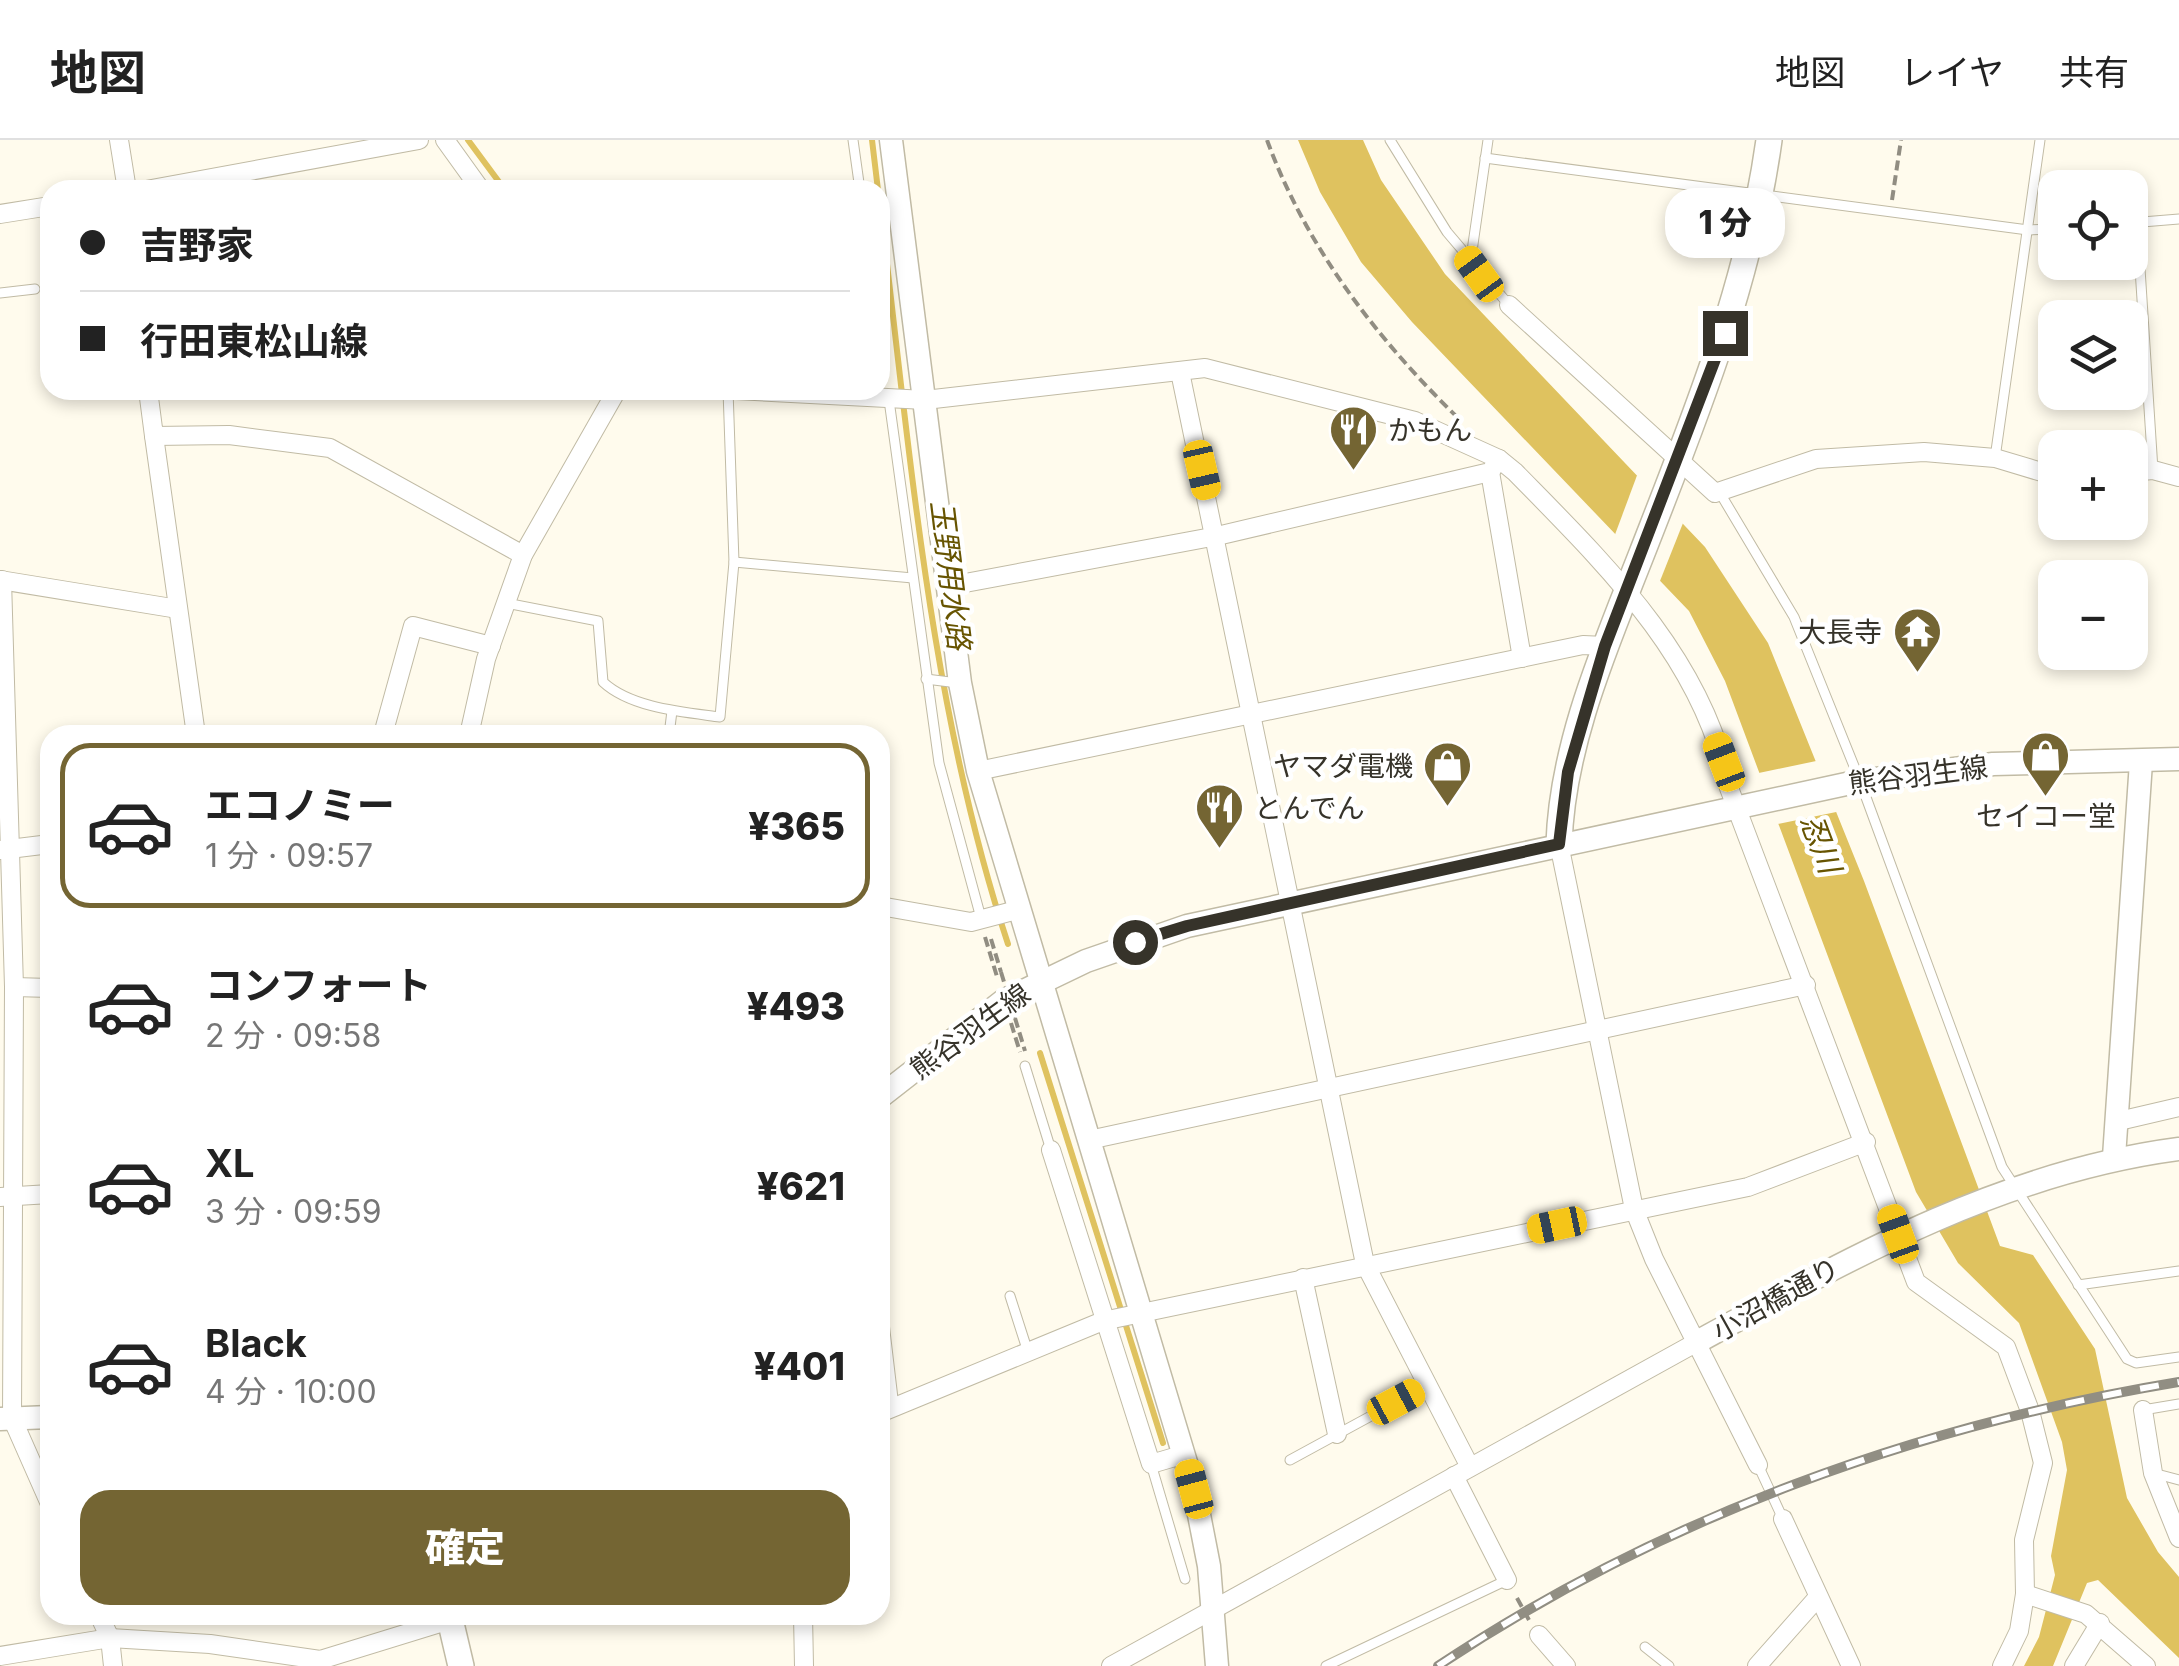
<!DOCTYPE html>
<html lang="ja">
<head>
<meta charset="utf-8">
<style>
  :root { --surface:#fff; --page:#f6f6f6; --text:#222; --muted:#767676; --line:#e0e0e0; --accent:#746533 }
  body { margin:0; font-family:Inter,"Noto Sans JP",sans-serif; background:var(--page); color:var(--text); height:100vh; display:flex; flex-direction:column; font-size:38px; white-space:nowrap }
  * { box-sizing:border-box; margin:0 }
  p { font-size:32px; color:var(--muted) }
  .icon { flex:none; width:55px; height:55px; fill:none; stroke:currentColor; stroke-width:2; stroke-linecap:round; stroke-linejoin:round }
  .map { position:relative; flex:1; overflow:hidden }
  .drawer { position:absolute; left:40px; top:585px; width:850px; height:900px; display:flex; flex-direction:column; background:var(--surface); border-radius:30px; box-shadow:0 5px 15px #0003 }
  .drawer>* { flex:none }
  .hud { position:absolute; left:40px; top:40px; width:850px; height:220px; border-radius:30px; box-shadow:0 5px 15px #0003; display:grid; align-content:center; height:220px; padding:0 40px; background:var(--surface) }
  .buttons { position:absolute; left:2038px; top:30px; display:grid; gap:20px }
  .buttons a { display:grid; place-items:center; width:110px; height:110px; border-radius:20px; background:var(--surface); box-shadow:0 5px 15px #0003; font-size:50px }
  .end { position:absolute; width:45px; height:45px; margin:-22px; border:12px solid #36332a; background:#fff; box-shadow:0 0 0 5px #fff }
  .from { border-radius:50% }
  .bubble { position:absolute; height:70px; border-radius:30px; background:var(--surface); box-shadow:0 5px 15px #0003; font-size:32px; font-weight:800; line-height:70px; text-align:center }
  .car { position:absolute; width:30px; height:60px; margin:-30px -15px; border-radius:12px; box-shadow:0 0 8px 2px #0007; background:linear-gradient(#f5c518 24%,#345 0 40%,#f5c518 0 76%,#345 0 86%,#f5c518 0) }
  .hud b { display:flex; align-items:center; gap:35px; height:95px; font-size:38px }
  .hud b+b { border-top:2px solid var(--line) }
  .hud i { width:25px; height:25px; background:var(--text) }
  ul { padding:18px 0 0; list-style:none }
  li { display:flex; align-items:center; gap:30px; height:165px; margin:0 20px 15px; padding:0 20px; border:5px solid transparent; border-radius:30px }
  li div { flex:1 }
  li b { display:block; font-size:38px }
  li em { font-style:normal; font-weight:800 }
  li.current { border-color:var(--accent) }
  li>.icon { width:90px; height:90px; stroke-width:1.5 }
  .button { display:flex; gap:20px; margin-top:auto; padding:20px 40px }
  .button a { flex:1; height:115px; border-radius:30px; background:var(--accent); color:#fff; font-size:40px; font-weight:800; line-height:115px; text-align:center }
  header { display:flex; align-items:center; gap:60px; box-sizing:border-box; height:140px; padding:0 50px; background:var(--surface); border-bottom:2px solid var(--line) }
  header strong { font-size:48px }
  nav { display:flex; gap:55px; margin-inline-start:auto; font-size:35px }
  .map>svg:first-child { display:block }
  .water { fill:#dfc25f }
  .pier { fill:#fffbed }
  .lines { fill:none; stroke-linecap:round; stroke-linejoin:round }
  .stream { stroke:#dfc25f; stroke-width:6 }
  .lane-casing { stroke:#c1bba5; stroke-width:11 }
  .street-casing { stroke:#c1bba5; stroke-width:20 }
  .secondary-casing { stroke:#c1bba5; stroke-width:25 }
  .primary-casing { stroke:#c1bba5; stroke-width:28 }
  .path { stroke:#918d82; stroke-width:4; stroke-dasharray:10 5; stroke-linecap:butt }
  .lane { stroke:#fff; stroke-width:9 }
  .street { stroke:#fff; stroke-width:18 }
  .secondary { stroke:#fff; stroke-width:22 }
  .primary { stroke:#fff; stroke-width:25 }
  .rail-casing { stroke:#918e83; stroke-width:10 }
  .rail { stroke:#fff; stroke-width:6; stroke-dasharray:19; stroke-linecap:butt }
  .path-bridge { stroke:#918d82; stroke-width:4; stroke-dasharray:10 5; stroke-linecap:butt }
  .route { stroke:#36332a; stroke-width:12 }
  .labels { text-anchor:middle; stroke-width:9; stroke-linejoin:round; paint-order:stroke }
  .poi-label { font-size:28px; fill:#36332a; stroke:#fff; text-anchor:start }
  .street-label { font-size:28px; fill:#36332a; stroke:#fff }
  .water-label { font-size:30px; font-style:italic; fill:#675401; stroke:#fff }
</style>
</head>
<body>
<header>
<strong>地図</strong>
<nav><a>地図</a><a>レイヤ</a><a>共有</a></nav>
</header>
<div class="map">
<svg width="2179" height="1526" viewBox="0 0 2179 1526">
  <rect width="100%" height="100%" fill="#fffbed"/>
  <!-- water -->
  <path class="water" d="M 1298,0 L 1363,0 L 1381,40 L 1445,134 L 1705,407 L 1768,503 L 1864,741 L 2000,1106 L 2033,1115 L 2095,1209 L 2127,1358 L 2158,1412 L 2179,1437 L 2179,1518 L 2098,1440 L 2087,1443 L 2053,1526 L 2024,1526 L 2039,1497 L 2055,1435 L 2051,1416 L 2067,1330 L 2062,1302 L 2019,1183 L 1958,1123 L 1916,1052 L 1725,541 L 1689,471 L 1412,182 L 1361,122 L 1320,52 Z"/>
  <!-- pier -->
  <g class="pier">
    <path d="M 1639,330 L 1685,378 L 1658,446 L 1613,400 Z"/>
    <path d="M 1821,620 L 1841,671 L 1773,685 L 1754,634 Z"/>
  </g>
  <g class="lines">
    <!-- stream -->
    <g class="stream">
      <path d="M 468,0 L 505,50"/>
      <path d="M 872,0 L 878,50"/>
      <path d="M 880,65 C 910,311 930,568 1008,804"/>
      <path d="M 1040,913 L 1163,1303"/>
    </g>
    <defs>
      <g id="lane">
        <path d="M 853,0 L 860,50"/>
        <path d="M 1390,0 L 1447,92 L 1509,165"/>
        <path d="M 1485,18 L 2028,90 L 2055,89"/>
        <path d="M 2137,82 L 2153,330"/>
        <path d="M 2130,83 L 2179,79"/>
        <path d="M 1466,116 L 1472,111 L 1488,0"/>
        <path d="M 0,153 L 35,149"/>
        <path d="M 880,200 L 884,226"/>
        <path d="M 889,260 L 939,623 L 981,778"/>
        <path d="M 1995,318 L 2040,0"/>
        <path d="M 1720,353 L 1794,477 L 1860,641 L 2002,1027 L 2127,1219 L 2136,1223 L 2179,1217"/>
        <path d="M 734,422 L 913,438"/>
        <path d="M 506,463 L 598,481 L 603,542 C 631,568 683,572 720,577 L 734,422 L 728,250"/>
        <path d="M 926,539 L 958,543"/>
        <path d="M 669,595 L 672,571"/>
        <path d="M 1025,926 L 1051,1010"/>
        <path d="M 2078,1145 L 2179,1131"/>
        <path d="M 880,1149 L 894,1267"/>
        <path d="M 1010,1156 L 1027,1209"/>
        <path d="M 2143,1270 L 2179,1264"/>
        <path d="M 1290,1320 L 1426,1246"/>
        <path d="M 1151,1324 L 1185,1439"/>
        <path d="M 1758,1325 L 1783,1379"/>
        <path d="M 2153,1333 L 2179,1340"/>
        <path d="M 1645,1507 L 1669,1526"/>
        <path d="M 1326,1526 L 1507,1440"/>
      </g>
      <g id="street">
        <path d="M 119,0 L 127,50"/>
        <path d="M 445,0 L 481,50"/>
        <path d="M 146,50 L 419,0"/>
        <path d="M 0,74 L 50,66"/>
        <path d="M 1509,165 L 1715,353 L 1816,319 L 1924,312 L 1995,318 L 2055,336"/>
        <path d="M 1180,232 L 1365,1124 L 1470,1327"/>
        <path d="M 148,250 L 154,296 L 229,295 L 330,308 L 523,415"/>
        <path d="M 736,250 L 925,260 L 1205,228 L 1415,281 L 1499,319 L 1515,332 C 1603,422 1704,518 1729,648 L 1916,1142 L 2006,1207 L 2030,1271 L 2043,1323 L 2024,1400 L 2025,1454 L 2019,1491 L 2002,1526"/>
        <path d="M 154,296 L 196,595"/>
        <path d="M 1490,332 L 1522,518"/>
        <path d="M 2130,332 L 2153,330 L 2179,337"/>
        <path d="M 0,440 L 178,469"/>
        <path d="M 2,440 L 14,847 L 12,1278 L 50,1364"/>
        <path d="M 949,446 L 1217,396 L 1490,332 L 1499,319"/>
        <path d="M 385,587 L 413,486 L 491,506"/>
        <path d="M 469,595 L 486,519 L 523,415 L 617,250"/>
        <path d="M 978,631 L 1583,505 L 1605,506"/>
        <path d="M 1559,704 L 1634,1069 L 1654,1119 L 1758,1325"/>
        <path d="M 1,710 L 50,704"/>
        <path d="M 880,766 L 971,782 L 1017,770"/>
        <path d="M 14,847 L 50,848"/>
        <path d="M 2119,981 L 2179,967"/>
        <path d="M 1089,1000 L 1806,845"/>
        <path d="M 1051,1010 L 1151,1324 L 1185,1314"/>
        <path d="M 0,1057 L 50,1054"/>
        <path d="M 1303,1138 L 1337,1294"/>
        <path d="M 2143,1270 L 2153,1333 L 2179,1398"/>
        <path d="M 880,1273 L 1103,1181 L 1748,1047 L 1866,1002"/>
        <path d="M 1454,1336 L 1507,1440"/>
        <path d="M 1783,1379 L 1851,1526"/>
        <path d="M 2025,1454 L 2086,1474 L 2146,1526"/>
        <path d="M 99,1475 L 110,1498 L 113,1526"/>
        <path d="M 803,1475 L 804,1526"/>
        <path d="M 1539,1495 L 1566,1526"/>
        <path d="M 0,1516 L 110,1498 L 210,1504 L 320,1520 L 450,1480"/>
        <path d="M 1111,1526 L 1699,1201"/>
        <path d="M 1757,1526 L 1818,1457"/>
        <path d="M 2074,1526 L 2100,1483"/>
      </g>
      <g id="secondary">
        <path d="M 891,0 L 960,543 L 978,631 L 1194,1349 L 1209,1426 L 1217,1526"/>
        <path d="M 880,957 L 1003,861 L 1086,821 L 1187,786 L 1860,641 L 1993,624 L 2179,619"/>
        <path d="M 2114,1017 L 2141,622"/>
        <path d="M 1699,1201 C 1852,1117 2003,1032 2179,1009"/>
        <path d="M 0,1279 L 50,1277"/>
      </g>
      <g id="primary">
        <path d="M 1559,704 C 1562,604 1606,505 1642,413 C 1695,277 1749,145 1769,0"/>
        <path d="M 449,1475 L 461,1526"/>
      </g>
    </defs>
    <!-- lane casing -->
    <use href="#lane" class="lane-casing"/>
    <!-- street casing -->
    <use href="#street" class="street-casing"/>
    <!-- secondary casing -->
    <use href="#secondary" class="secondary-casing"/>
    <!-- primary casing -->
    <use href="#primary" class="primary-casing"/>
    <!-- path -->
    <g class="path">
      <path d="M 1267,0 C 1306,107 1377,199 1458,278"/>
      <path d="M 1892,60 L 1901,0"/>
      <path d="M 985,797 L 998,840"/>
      <path d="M 991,799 L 1001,832"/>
      <path d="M 1015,878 L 1025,911"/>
      <path d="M 1011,883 L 1020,912"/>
      <path d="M 1517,1458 L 1529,1480"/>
    </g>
    <!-- lane -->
    <use href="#lane" class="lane"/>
    <!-- street -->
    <use href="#street" class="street"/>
    <!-- secondary -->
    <use href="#secondary" class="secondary"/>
    <!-- primary -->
    <use href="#primary" class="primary"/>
    <defs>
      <path id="rail" d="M 1438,1526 C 1660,1378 1917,1285 2179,1242"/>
    </defs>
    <!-- rail casing -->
    <use href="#rail" class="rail-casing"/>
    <!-- rail -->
    <use href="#rail" class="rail"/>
    <!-- path-bridge -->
    <path class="path-bridge" d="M 1001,832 L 1015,878"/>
  </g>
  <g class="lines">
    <!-- route -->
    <path class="route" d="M 1135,802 L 1187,786 L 1559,704 L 1568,632 L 1605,506 L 1725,193"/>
  </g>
  <!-- icons -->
  <defs>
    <symbol id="restaurant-pin" viewBox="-11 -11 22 30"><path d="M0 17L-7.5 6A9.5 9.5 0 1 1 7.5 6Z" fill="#746533" stroke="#fff"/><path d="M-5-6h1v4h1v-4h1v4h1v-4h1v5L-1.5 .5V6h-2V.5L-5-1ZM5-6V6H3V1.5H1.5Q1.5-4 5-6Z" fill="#fff"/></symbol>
    <symbol id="temple-pin" viewBox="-11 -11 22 30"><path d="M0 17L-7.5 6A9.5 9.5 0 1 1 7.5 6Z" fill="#746533" stroke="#fff"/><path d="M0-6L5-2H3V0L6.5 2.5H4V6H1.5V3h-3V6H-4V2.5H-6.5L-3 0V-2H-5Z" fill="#fff"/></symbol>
    <symbol id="shop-pin" viewBox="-11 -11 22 30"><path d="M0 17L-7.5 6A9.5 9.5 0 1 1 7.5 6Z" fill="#746533" stroke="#fff"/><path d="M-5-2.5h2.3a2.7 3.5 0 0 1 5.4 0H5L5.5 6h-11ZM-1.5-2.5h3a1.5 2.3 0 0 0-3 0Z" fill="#fff"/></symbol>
  </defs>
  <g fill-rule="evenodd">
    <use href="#restaurant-pin" x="1326" y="262" width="55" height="75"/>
    <use href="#temple-pin" x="1890" y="464" width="55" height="75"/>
    <use href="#shop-pin" x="2018" y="588" width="55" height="75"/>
    <use href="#shop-pin" x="1420" y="598" width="55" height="75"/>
    <use href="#restaurant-pin" x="1192" y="640" width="55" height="75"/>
  </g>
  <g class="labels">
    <!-- poi labels -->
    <g class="poi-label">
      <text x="1388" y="300">かもん</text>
      <text x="1882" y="502" text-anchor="end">大長寺</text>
      <text x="1413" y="636" text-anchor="end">ヤマダ電機</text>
      <text x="1254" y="678">とんでん</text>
      <text x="2046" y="686" text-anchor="middle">セイコー堂</text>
    </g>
    <!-- street labels -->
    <g class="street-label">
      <text transform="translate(1918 635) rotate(-7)" y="10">熊谷羽生線</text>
      <text transform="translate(970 891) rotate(-36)" y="10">熊谷羽生線</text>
      <text transform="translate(1776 1159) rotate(-29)" y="10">小沼橋通り</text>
    </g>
    <!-- water labels -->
    <g class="water-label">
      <text transform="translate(950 435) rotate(83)" y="10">玉野用水路</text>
      <text transform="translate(1820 704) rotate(69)" y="10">忍川</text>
    </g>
  </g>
</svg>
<div class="buttons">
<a><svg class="icon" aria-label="locate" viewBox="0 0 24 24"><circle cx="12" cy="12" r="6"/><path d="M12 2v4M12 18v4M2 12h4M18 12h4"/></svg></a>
<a><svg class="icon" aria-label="layers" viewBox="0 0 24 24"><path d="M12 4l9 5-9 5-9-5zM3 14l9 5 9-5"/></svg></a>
<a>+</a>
<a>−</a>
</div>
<i class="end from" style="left:1135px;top:802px"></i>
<i class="end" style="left:1725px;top:193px"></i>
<div class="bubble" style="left:1665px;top:48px;width:120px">1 分</div>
<i class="car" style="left:1479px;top:134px;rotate:324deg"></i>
<i class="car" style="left:1202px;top:330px;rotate:167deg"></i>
<i class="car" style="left:1724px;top:622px;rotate:339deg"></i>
<i class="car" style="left:1557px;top:1085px;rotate:258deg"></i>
<i class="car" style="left:1898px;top:1094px;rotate:340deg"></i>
<i class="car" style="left:1396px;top:1262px;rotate:62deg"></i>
<i class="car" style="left:1194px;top:1349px;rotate:345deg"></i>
<div class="hud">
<b><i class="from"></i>吉野家</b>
<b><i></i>行田東松山線</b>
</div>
<section class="drawer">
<ul>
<li class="current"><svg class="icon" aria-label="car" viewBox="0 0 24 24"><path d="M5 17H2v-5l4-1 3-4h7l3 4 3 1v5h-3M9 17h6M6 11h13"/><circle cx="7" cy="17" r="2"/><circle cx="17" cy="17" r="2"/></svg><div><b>エコノミー</b><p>1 分 · 09:57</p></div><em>¥365</em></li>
<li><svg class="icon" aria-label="car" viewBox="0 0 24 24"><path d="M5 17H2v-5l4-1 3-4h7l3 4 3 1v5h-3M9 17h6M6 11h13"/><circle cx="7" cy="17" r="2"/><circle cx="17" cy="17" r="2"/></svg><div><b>コンフォート</b><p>2 分 · 09:58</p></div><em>¥493</em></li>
<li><svg class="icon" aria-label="car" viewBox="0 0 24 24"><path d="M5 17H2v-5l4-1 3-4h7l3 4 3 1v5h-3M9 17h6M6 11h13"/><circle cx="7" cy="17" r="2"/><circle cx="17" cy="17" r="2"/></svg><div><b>XL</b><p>3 分 · 09:59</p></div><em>¥621</em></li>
<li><svg class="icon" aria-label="car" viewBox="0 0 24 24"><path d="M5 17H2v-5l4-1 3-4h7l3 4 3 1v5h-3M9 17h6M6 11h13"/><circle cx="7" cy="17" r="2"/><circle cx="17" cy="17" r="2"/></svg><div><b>Black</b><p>4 分 · 10:00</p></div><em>¥401</em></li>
</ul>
<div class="button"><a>確定</a></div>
</section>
</div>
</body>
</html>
